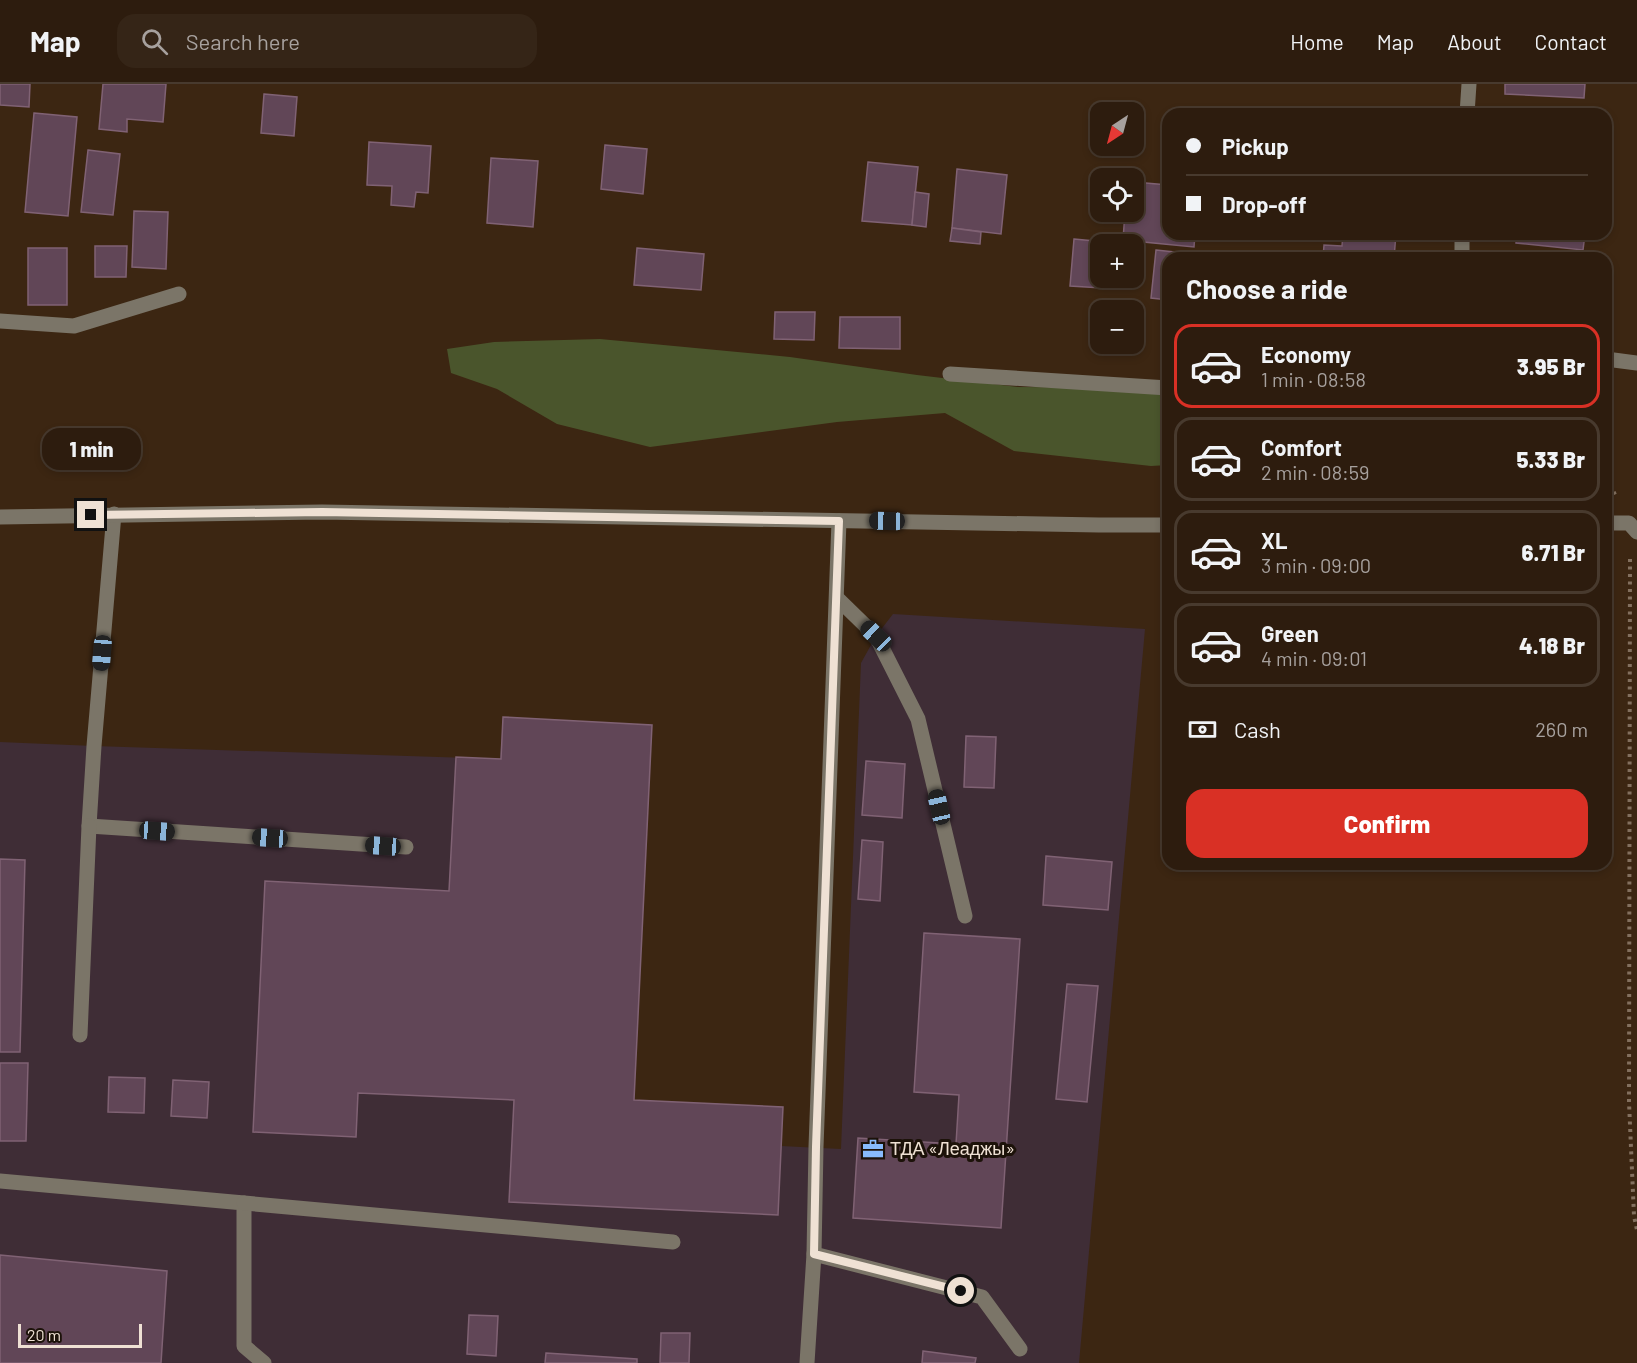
<!DOCTYPE html>
<html lang="en">
<head>
<meta charset="utf-8">
<style>
  :root { --surface:#2d1c0e; --page:#352517; --text:#f1f3f6; --muted:#a7a19e; --line:#483a2e; --accent:#d93025 }
  body { margin:0; font-family:Barlow,sans-serif; background:var(--page); color:var(--text); height:100vh; display:flex; flex-direction:column; font-size:22px; white-space:nowrap }
  * { box-sizing:border-box; margin:0 }
  p { font-size:20px; color:var(--muted) }
  .icon { flex:none; width:33px; height:33px; fill:none; stroke:currentColor; stroke-width:2; stroke-linecap:round; stroke-linejoin:round }
  .map { position:relative; flex:1; overflow:hidden }
  .side { position:absolute; left:1162px; top:168px; width:450px; height:618px; display:flex; flex-direction:column; background:var(--surface); border-radius:18px; box-shadow:0 3px 9px #0003,0 0 0 2px var(--line) }
  .side>* { flex:none }
  .banner { position:absolute; left:1162px; top:24px; width:450px; height:132px; border-radius:18px; box-shadow:0 3px 9px #0003,0 0 0 2px var(--line); display:grid; align-content:center; height:132px; padding:0 24px; background:var(--surface) }
  .needle { width:39px; rotate:216deg }
  .buttons { position:absolute; left:1090px; top:18px; display:grid; gap:12px }
  .buttons a { display:grid; place-items:center; width:54px; height:54px; border-radius:12px; background:var(--surface); box-shadow:0 3px 9px #0003,0 0 0 2px var(--line); font-size:30px }
  .scale { position:absolute; left:18px; bottom:15px; width:124px; box-sizing:border-box; padding-left:6px; border:3px solid #efe1d4; border-top:0; font-size:16px; line-height:21px; white-space:nowrap; color:#efe1d4; -webkit-text-stroke:4px #1c1209; paint-order:stroke }
  .end { position:absolute; width:27px; height:27px; margin:-14px; border:8px solid #efe1d4; background:#111; box-shadow:0 0 0 3px #111 }
  .from { border-radius:50% }
  .bubble { position:absolute; height:42px; border-radius:18px; background:var(--surface); box-shadow:0 3px 9px #0003,0 0 0 2px var(--line); font-size:20px; font-weight:800; line-height:42px; text-align:center }
  .car { position:absolute; width:18px; height:36px; margin:-18px -9px; border-radius:8px; box-shadow:0 0 4px 2px #0007; background:linear-gradient(#222 24%,#8ab4d8 0 40%,#222 0 76%,#8ab4d8 0 86%,#222 0) }
  .banner b { display:flex; align-items:center; gap:21px; height:57px; font-size:22px }
  .banner b+b { border-top:2px solid var(--line) }
  .banner i { width:15px; height:15px; background:var(--text) }
  ul { padding:0; list-style:none }
  li { display:flex; align-items:center; gap:18px; height:84px; margin:0 12px 9px; padding:0 12px; border:3px solid var(--line); border-radius:18px }
  li div { flex:1 }
  li b { display:block; font-size:22px }
  li em { font-style:normal; font-weight:800 }
  li.active { border-color:var(--accent) }
  li>.icon { width:54px; height:54px; stroke-width:1.5 }
  h2 { padding:0 24px; font-size:27px; line-height:72px }
  .pay { display:flex; align-items:center; gap:15px; height:66px; padding:0 24px; font-size:22px }
  .pay p { margin-inline-start:auto }
  .cta { display:flex; gap:12px; margin-top:auto; padding:12px 24px }
  .cta a { flex:1; height:69px; border-radius:18px; background:var(--accent); color:#fff; font-size:24px; font-weight:800; line-height:69px; text-align:center }
  header { display:flex; align-items:center; gap:36px; box-sizing:border-box; height:84px; padding:0 30px; background:var(--surface); border-bottom:2px solid var(--line) }
  header strong { font-size:28px }
  nav { display:flex; gap:33px; margin-inline-start:auto; font-size:21px }
  .search { width:420px; height:54px; background:var(--page); display:flex; align-items:center; gap:15px; box-sizing:border-box; padding:0 21px; border-radius:18px; color:var(--muted); font-size:22px }
  .map>svg:first-child { display:block }
  .industrial { fill:#3f2d36 }
  .green { fill:#4a552c }
  .building { fill:#614657; stroke:#806274; stroke-width:1.5 }
  .lines { fill:none; stroke-linecap:round; stroke-linejoin:round }
  .path { stroke:#83705f; stroke-width:4; stroke-dasharray:3 4.5; stroke-linecap:butt }
  .minor { stroke:#7b7568; stroke-width:15 }
  .route { stroke:#efe1d4; stroke-width:8 }
  .labels { text-anchor:middle; stroke-width:6; stroke-linejoin:round; paint-order:stroke }
  .poi-label { font-size:18px; fill:#efe1d4; stroke:#1c1209; text-anchor:start }
</style>
</head>
<body>
<header>
<strong>Map</strong>
<div class="search"><svg class="icon" aria-label="search" viewBox="0 0 24 24"><circle cx="10" cy="10" r="6"/><path d="M15 15l6 6"/></svg>Search here</div>
<nav><a>Home</a><a>Map</a><a>About</a><a>Contact</a></nav>
</header>
<div class="map">
<svg width="1637" height="1279" viewBox="0 0 1637 1279">
  <rect width="100%" height="100%" fill="#3c2612"/>
  <!-- industrial -->
  <path class="industrial" d="M 893,530 L 1145,545 L 1079,1279 L 0,1279 L 0,658 L 94,662 L 500,675 L 503,633 L 652,641 L 634,1016 L 783,1023 L 781,1062 L 841,1065 L 861,579 L 876,552 Z"/>
  <!-- green -->
  <path class="green" d="M 600,255 L 790,273 L 917,291 L 1018,303 L 1168,304 L 1168,381 L 1151,382 L 1014,367 L 945,329 L 837,338 L 650,363 L 557,340 L 497,305 L 451,289 L 447,265 L 494,258 Z"/>
  <!-- building -->
  <g class="building">
    <path d="M 0,0 L 30,0 L 29,23 L 0,21 Z"/>
    <path d="M 103,0 L 166,0 L 163,38 L 127,35 L 127,48 L 99,45 Z"/>
    <path d="M 1505,0 L 1585,0 L 1584,14 L 1505,10 Z"/>
    <path d="M 264,10 L 297,13 L 294,52 L 261,49 Z"/>
    <path d="M 34,29 L 77,33 L 68,132 L 25,128 Z"/>
    <path d="M 369,58 L 431,62 L 428,109 L 416,108 L 414,123 L 391,121 L 392,102 L 367,101 Z"/>
    <path d="M 605,61 L 647,65 L 643,110 L 601,105 Z"/>
    <path d="M 88,66 L 120,70 L 113,131 L 81,128 Z"/>
    <path d="M 491,74 L 538,77 L 533,143 L 487,139 Z"/>
    <path d="M 868,78 L 918,83 L 912,141 L 862,137 Z"/>
    <path d="M 957,85 L 1007,91 L 1001,150 L 952,144 Z"/>
    <path d="M 1134,98 L 1168,101 L 1168,150 L 1195,150 L 1194,163 L 1123,156 L 1125,128 L 1134,128 Z"/>
    <path d="M 915,108 L 929,110 L 926,143 L 912,141 Z"/>
    <path d="M 134,127 L 168,128 L 166,185 L 132,183 Z"/>
    <path d="M 952,144 L 981,148 L 980,160 L 950,157 Z"/>
    <path d="M 1343,150 L 1396,150 L 1394,174 L 1323,174 L 1324,161 L 1342,162 Z"/>
    <path d="M 1517,150 L 1585,150 L 1583,166 L 1516,159 Z"/>
    <path d="M 1074,155 L 1105,158 L 1105,160 L 1101,160 L 1102,204 L 1070,202 Z"/>
    <path d="M 95,162 L 127,162 L 126,193 L 95,193 Z"/>
    <rect x="28" y="164" width="39" height="57"/>
    <path d="M 637,164 L 704,170 L 701,206 L 634,201 Z"/>
    <path d="M 1156,166 L 1193,170 L 1193,174 L 1168,174 L 1168,216 L 1151,214 Z"/>
    <path d="M 775,228 L 815,228 L 814,256 L 774,255 Z"/>
    <path d="M 840,233 L 900,233 L 900,265 L 839,264 Z"/>
    <path d="M 503,633 L 652,641 L 634,1016 L 783,1023 L 778,1131 L 509,1118 L 514,1016 L 358,1009 L 356,1053 L 253,1048 L 265,797 L 449,807 L 456,673 L 501,675 Z"/>
    <path d="M 966,652 L 996,653 L 994,704 L 964,703 Z"/>
    <path d="M 866,677 L 905,680 L 902,734 L 862,731 Z"/>
    <path d="M 862,756 L 883,758 L 880,817 L 858,815 Z"/>
    <path d="M 1046,772 L 1112,778 L 1108,826 L 1043,821 Z"/>
    <path d="M 0,775 L 25,776 L 20,968 L 0,968 Z"/>
    <path d="M 924,849 L 1020,855 L 1001,1144 L 853,1134 L 858,1054 L 956,1060 L 959,1011 L 914,1008 Z"/>
    <path d="M 1067,900 L 1098,902 L 1087,1018 L 1056,1015 Z"/>
    <path d="M 0,979 L 28,979 L 26,1057 L 0,1057 Z"/>
    <path d="M 109,993 L 145,994 L 144,1029 L 108,1028 Z"/>
    <path d="M 173,996 L 209,998 L 207,1034 L 171,1032 Z"/>
    <path d="M 0,1171 L 167,1187 L 161,1279 L 0,1279 Z"/>
    <path d="M 469,1231 L 498,1232 L 496,1272 L 467,1270 Z"/>
    <path d="M 661,1249 L 690,1249 L 689,1279 L 660,1279 Z"/>
    <path d="M 923,1267 L 976,1274 L 975,1279 L 922,1279 Z"/>
    <path d="M 546,1269 L 637,1275 L 637,1279 L 545,1279 Z"/>
  </g>
  <g class="lines">
    <!-- path -->
    <g class="path">
      <path d="M 1606,396 L 1609,397 L 1615,411"/>
      <path d="M 1630,475 L 1629,1018 L 1634,1132 L 1637,1146"/>
    </g>
    <!-- minor -->
    <g class="minor">
      <path d="M 1467,30 L 1469,0"/>
      <path d="M 1462,174 L 1462,150"/>
      <path d="M 0,237 L 74,242 L 179,210"/>
      <path d="M 1606,275 L 1637,279"/>
      <path d="M 950,290 L 1168,304"/>
      <path d="M 114,430 L 94,662 L 89,742 L 406,763"/>
      <path d="M 0,433 L 322,428 L 1099,441 L 1168,441"/>
      <path d="M 839,437 L 816,1063 L 814,1170 L 982,1213 L 1020,1265"/>
      <path d="M 1606,439 L 1629,439 L 1637,448"/>
      <path d="M 837,514 L 876,552 L 918,635 L 965,832"/>
      <path d="M 80,951 L 89,742"/>
      <path d="M 0,1097 L 244,1119 L 244,1262 L 264,1279"/>
      <path d="M 244,1119 L 673,1158"/>
      <path d="M 807,1279 L 814,1170"/>
    </g>
  </g>
  <g class="lines">
    <!-- route -->
    <path class="route" d="M 91,431 L 322,428 L 839,437 L 816,1063 L 814,1170 L 961,1207"/>
  </g>
  <!-- icons -->
  <defs>
    <symbol id="office-bare" viewBox="-9 -9 18 18"><path d="M-6-3h4V-5.5h4V-3h4V5H-6ZM-1-4.5V-3h2v-1.5ZM-6 0V1H6V0Z" fill="#88bbfc" stroke="#1c1209" stroke-width="2.5" paint-order="stroke"/></symbol>
  </defs>
  <g fill-rule="evenodd">
    <use href="#office-bare" x="858" y="1050" width="30" height="30"/>
  </g>
  <g class="labels">
    <!-- poi labels -->
    <g class="poi-label">
      <text x="890" y="1071">ТДА «Леаджы»</text>
    </g>
  </g>
</svg>
<div class="buttons">
<a><svg class="needle" viewBox="-14 -14 28 28"><path d="M0-13l5 13h-10z" fill="#e53935"/><path d="M0 13l5-13h-10z" fill="#a7a19e"/></svg></a>
<a><svg class="icon" aria-label="locate" viewBox="0 0 24 24"><circle cx="12" cy="12" r="6"/><path d="M12 2v4M12 18v4M2 12h4M18 12h4"/></svg></a>
<a>+</a>
<a>−</a>
</div>
<div class="scale">20 m</div>
<i class="end from" style="left:961px;top:1207px"></i>
<i class="end" style="left:91px;top:431px"></i>
<div class="bubble" style="left:42px;top:344px;width:99px">1 min</div>
<i class="car" style="left:887px;top:437px;rotate:271deg"></i>
<i class="car" style="left:876px;top:552px;rotate:314deg"></i>
<i class="car" style="left:102px;top:569px;rotate:185deg"></i>
<i class="car" style="left:939px;top:723px;rotate:347deg"></i>
<i class="car" style="left:157px;top:747px;rotate:94deg"></i>
<i class="car" style="left:270px;top:754px;rotate:274deg"></i>
<i class="car" style="left:383px;top:762px;rotate:274deg"></i>
<div class="banner">
<b><i class="from"></i>Pickup</b>
<b><i></i>Drop-off</b>
</div>
<section class="side">
<h2>Choose a ride</h2>
<ul>
<li class="active"><svg class="icon" aria-label="car" viewBox="0 0 24 24"><path d="M5 17H2v-5l4-1 3-4h7l3 4 3 1v5h-3M9 17h6M6 11h13"/><circle cx="7" cy="17" r="2"/><circle cx="17" cy="17" r="2"/></svg><div><b>Economy</b><p>1 min · 08:58</p></div><em>3.95 Br</em></li>
<li><svg class="icon" aria-label="car" viewBox="0 0 24 24"><path d="M5 17H2v-5l4-1 3-4h7l3 4 3 1v5h-3M9 17h6M6 11h13"/><circle cx="7" cy="17" r="2"/><circle cx="17" cy="17" r="2"/></svg><div><b>Comfort</b><p>2 min · 08:59</p></div><em>5.33 Br</em></li>
<li><svg class="icon" aria-label="car" viewBox="0 0 24 24"><path d="M5 17H2v-5l4-1 3-4h7l3 4 3 1v5h-3M9 17h6M6 11h13"/><circle cx="7" cy="17" r="2"/><circle cx="17" cy="17" r="2"/></svg><div><b>XL</b><p>3 min · 09:00</p></div><em>6.71 Br</em></li>
<li><svg class="icon" aria-label="car" viewBox="0 0 24 24"><path d="M5 17H2v-5l4-1 3-4h7l3 4 3 1v5h-3M9 17h6M6 11h13"/><circle cx="7" cy="17" r="2"/><circle cx="17" cy="17" r="2"/></svg><div><b>Green</b><p>4 min · 09:01</p></div><em>4.18 Br</em></li>
</ul>
<div class="pay"><svg class="icon" aria-label="cash" viewBox="0 0 24 24"><path d="M3 7h18v10H3z"/><circle cx="12" cy="12" r="2"/></svg>Cash<p>260 m</p></div>
<div class="cta"><a>Confirm</a></div>
</section>
</div>
</body>
</html>
